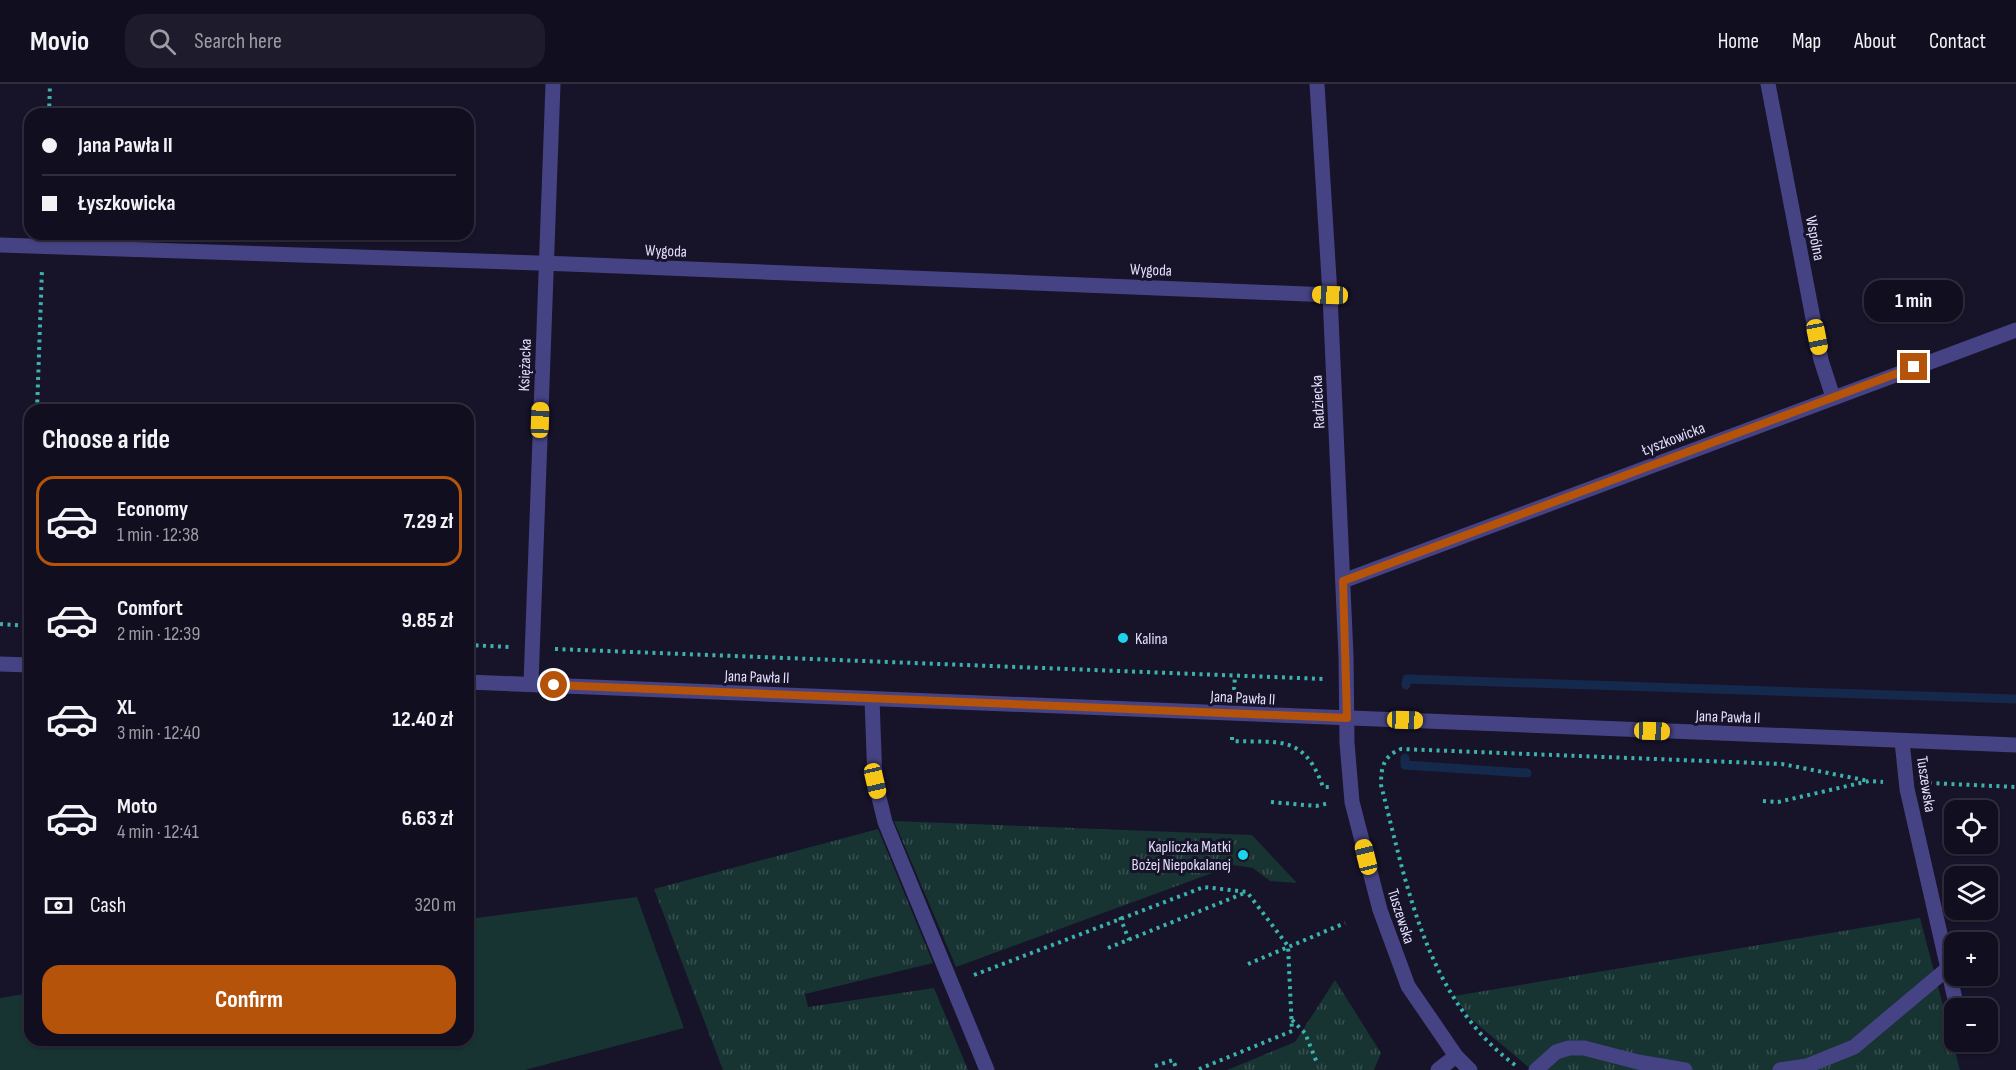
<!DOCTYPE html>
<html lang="en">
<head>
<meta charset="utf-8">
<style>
  :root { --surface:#110e1f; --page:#1e1c2c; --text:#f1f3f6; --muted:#9c9ca4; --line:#302e3d; --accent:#b45309 }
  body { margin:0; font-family:"Sofia Sans Condensed",sans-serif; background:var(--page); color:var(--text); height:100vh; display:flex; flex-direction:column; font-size:22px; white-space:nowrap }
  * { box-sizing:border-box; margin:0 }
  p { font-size:20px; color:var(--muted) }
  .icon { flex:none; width:33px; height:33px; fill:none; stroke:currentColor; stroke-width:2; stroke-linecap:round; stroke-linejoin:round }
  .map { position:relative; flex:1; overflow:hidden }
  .panel { position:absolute; left:24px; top:320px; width:450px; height:642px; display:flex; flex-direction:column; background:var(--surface); border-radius:18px; box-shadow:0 2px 4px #0004,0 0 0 2px var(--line) }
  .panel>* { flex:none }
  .guide { position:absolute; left:24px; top:24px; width:450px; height:132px; border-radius:18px; box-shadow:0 2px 4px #0004,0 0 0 2px var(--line); display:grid; align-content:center; height:132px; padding:0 18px; background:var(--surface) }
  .fabs { position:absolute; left:1944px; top:716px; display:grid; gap:12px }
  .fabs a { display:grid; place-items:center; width:54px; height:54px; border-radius:12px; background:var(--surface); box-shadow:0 2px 4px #0004,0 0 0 2px var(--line); font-size:30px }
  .end { position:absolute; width:27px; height:27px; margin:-14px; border:8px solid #b45309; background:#fff; box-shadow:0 0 0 3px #fff }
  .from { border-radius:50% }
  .bubble { position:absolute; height:42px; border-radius:18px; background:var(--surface); box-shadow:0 2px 4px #0004,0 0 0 2px var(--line); font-size:20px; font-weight:700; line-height:42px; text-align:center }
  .car { position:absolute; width:18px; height:36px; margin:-18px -9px; border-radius:8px; box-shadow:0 0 4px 2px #0007; background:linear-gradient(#f5c518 24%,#345 0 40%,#f5c518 0 76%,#345 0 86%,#f5c518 0) }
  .guide b { display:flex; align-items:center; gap:21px; height:57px; font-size:22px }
  .guide b+b { border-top:2px solid var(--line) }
  .guide i { width:15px; height:15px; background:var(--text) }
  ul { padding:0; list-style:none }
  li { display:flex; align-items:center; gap:18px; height:90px; margin:0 12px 9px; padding:0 6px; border:3px solid transparent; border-radius:18px }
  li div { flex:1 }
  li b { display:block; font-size:22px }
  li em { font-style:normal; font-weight:700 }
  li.on { border-color:var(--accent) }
  li>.icon { width:54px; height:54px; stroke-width:1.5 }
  h2 { padding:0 18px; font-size:27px; line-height:72px }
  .pay { display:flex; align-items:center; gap:15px; height:66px; padding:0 18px; font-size:22px }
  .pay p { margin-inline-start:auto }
  .button { display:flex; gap:12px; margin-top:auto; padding:12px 18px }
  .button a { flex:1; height:69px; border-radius:18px; background:var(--accent); color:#fff; font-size:24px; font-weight:700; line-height:69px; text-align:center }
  header { display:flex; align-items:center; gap:36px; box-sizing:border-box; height:84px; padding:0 30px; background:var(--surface); border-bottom:2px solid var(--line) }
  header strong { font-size:28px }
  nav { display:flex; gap:33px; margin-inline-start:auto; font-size:21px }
  .search { width:420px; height:54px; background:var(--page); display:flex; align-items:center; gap:15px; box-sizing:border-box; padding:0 21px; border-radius:18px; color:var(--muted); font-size:22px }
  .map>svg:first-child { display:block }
  .grass { fill:url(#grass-tufts) }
  .garden { fill:#173332 }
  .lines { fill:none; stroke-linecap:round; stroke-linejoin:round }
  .stream { stroke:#14294c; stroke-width:9 }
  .path { stroke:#3cb2ad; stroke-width:4; stroke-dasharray:3 4.5; stroke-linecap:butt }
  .minor { stroke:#464384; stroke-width:15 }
  .route { stroke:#b45309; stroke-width:8 }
  .poi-dot { fill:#1cd3ea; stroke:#171329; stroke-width:2 }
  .labels { text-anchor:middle; stroke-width:6; stroke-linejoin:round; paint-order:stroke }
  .street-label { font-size:16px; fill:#e2defc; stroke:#171329 }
  .poi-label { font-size:16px; fill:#e2defc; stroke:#171329; text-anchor:start }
</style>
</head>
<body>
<header>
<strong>Movio</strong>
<div class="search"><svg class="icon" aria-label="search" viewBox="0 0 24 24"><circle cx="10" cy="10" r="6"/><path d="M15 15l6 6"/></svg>Search here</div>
<nav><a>Home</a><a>Map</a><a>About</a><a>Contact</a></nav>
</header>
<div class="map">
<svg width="2016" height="986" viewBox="0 0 2016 986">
  <defs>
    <pattern id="grass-tufts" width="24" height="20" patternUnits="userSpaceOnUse" patternTransform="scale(1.5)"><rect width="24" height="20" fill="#173332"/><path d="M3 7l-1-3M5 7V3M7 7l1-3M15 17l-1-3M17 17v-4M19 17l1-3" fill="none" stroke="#385051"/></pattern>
  </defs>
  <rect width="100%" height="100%" fill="#171329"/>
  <!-- grass -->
  <g class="grass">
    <path d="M 894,737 L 1252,751 L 1297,799 L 1270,797 L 1253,784 L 1234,781 L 956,883 Z"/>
    <path d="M 878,745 L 933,879 L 805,910 L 808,923 L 934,904 L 968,986 L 723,986 L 654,805 Z"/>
    <path d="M 1920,834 L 1960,986 L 1532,986 L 1471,935 L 1454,912 Z"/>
    <path d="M 1335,896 L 1381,969 L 1374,986 L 1227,986 L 1295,958 Z"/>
  </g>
  <!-- garden -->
  <path class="garden" d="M 637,813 L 684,944 L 525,986 L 0,986 L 0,914 L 30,909 L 30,956 L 468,956 L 468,835 Z"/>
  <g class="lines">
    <!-- stream -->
    <g class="stream">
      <path d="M 1406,601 L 1407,595 L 2016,615"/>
      <path d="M 1405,674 L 1405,681 L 1527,689"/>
    </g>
    <!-- path -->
    <g class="path">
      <path d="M 49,30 L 50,0"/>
      <path d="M 37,326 L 42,185"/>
      <path d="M 0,540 L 30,542"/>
      <path d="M 29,559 L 30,546"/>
      <path d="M 468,561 L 509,563"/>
      <path d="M 555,565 L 1324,595"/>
      <path d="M 1234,606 L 1235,592"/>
      <path d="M 1232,653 L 1232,657 C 1280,659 1304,650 1323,703 L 1329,703"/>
      <path d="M 1929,699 L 2016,703"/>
      <path d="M 1763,717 L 1778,718 L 1869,697 L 1883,698"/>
      <path d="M 1271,718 L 1316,722 L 1329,719"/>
      <path d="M 1120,833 L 1129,856"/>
      <path d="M 1108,864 L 1247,808"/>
      <path d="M 1248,880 L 1345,839"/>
      <path d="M 974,891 L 1204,803 L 1247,808 L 1288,862 L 1292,947 L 1197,986"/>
      <path d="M 1292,936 L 1305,949 L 1317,979"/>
      <path d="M 1515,981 C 1426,915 1407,801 1381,701 C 1381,684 1383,672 1401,665 L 1782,680 L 1869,697"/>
      <path d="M 1155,982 L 1173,976 L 1177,986"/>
    </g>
    <!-- minor -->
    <g class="minor">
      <path d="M 1317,0 L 1330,211 L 1346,572 L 1347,659 L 1352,718 L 1380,826 L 1408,902 L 1456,972 L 1470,986"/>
      <path d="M 1768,0 L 1821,276 L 1833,313"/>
      <path d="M 0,161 L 568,180 L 1330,211"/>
      <path d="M 1343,497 L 2016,246"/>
      <path d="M 0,580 L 30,581"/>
      <path d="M 468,598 L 2016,661"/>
      <path d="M 531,600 L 553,0"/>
      <path d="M 872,615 L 875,697 L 885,738 L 987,986"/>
      <path d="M 1902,657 L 1907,705 L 1957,924"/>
      <path d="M 1438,986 L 1456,972"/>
      <path d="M 1536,986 L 1556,968 L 1569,964 L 1584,964 L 1638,978 L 1685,986"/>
      <path d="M 1780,986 L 1807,982 L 1854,963 L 1947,885"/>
    </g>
  </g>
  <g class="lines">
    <!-- route -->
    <path class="route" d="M 554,601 L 1347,634 L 1343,497 L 1914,283"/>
  </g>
  <!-- markers -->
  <g class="poi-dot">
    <circle cx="1123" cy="554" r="6"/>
    <circle cx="1243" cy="771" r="6"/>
  </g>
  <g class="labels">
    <!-- street labels -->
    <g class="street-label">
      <text transform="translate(1816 154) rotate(79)" y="6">Wspólna</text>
      <text transform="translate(666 166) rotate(2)" y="6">Wygoda</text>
      <text transform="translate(1151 185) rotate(2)" y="6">Wygoda</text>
      <text transform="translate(524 281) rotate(-88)" y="6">Księżacka</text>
      <text transform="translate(1317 318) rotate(-93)" y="6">Radziecka</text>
      <text transform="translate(1673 354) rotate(-21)" y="6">Łyszkowicka</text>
      <text transform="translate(757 592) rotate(2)" y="6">Jana Pawła II</text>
      <text transform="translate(1243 613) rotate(3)" y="6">Jana Pawła II</text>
      <text transform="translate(1728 632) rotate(2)" y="6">Jana Pawła II</text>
      <text transform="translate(1927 700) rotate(81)" y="6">Tuszewska</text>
      <text transform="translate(1402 832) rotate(72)" y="6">Tuszewska</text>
    </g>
    <!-- poi labels -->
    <g class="poi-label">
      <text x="1135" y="560">Kalina</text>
      <text x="1231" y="768" text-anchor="end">Kapliczka Matki<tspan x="1231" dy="18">Bożej Niepokalanej</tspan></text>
    </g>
  </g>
</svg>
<div class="fabs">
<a><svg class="icon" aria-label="locate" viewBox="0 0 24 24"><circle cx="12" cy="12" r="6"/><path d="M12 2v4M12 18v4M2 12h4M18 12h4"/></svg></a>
<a><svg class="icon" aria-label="layers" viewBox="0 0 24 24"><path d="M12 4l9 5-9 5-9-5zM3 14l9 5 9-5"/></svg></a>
<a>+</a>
<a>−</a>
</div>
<i class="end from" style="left:554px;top:601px"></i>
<i class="end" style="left:1914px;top:283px"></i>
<div class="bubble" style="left:1864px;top:196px;width:99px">1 min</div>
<i class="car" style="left:1330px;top:211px;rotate:272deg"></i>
<i class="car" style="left:1817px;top:253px;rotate:169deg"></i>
<i class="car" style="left:540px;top:336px;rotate:2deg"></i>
<i class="car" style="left:1405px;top:636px;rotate:92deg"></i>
<i class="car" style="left:1652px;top:647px;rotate:92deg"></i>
<i class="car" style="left:875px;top:697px;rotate:167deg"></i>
<i class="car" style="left:1366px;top:773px;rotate:346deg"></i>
<div class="guide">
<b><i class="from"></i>Jana Pawła II</b>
<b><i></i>Łyszkowicka</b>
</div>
<section class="panel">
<h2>Choose a ride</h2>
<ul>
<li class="on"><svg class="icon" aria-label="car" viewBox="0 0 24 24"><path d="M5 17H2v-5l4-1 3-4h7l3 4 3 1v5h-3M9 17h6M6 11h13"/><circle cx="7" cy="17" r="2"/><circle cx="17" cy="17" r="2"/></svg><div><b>Economy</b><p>1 min · 12:38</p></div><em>7.29 zł</em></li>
<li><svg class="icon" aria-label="car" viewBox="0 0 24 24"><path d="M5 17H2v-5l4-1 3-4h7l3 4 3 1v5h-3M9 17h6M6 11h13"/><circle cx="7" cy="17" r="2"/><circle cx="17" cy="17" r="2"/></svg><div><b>Comfort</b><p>2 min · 12:39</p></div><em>9.85 zł</em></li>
<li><svg class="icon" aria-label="car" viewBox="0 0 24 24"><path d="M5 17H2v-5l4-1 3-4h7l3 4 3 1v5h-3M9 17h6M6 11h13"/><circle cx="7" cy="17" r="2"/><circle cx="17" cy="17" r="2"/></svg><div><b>XL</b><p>3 min · 12:40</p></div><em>12.40 zł</em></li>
<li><svg class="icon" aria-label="car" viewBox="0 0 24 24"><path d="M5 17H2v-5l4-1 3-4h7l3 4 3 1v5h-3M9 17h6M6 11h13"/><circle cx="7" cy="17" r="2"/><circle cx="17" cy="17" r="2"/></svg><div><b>Moto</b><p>4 min · 12:41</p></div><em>6.63 zł</em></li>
</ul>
<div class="pay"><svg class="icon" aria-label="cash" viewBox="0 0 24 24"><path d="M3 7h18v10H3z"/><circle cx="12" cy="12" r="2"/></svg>Cash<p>320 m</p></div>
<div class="button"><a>Confirm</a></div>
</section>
</div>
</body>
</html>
